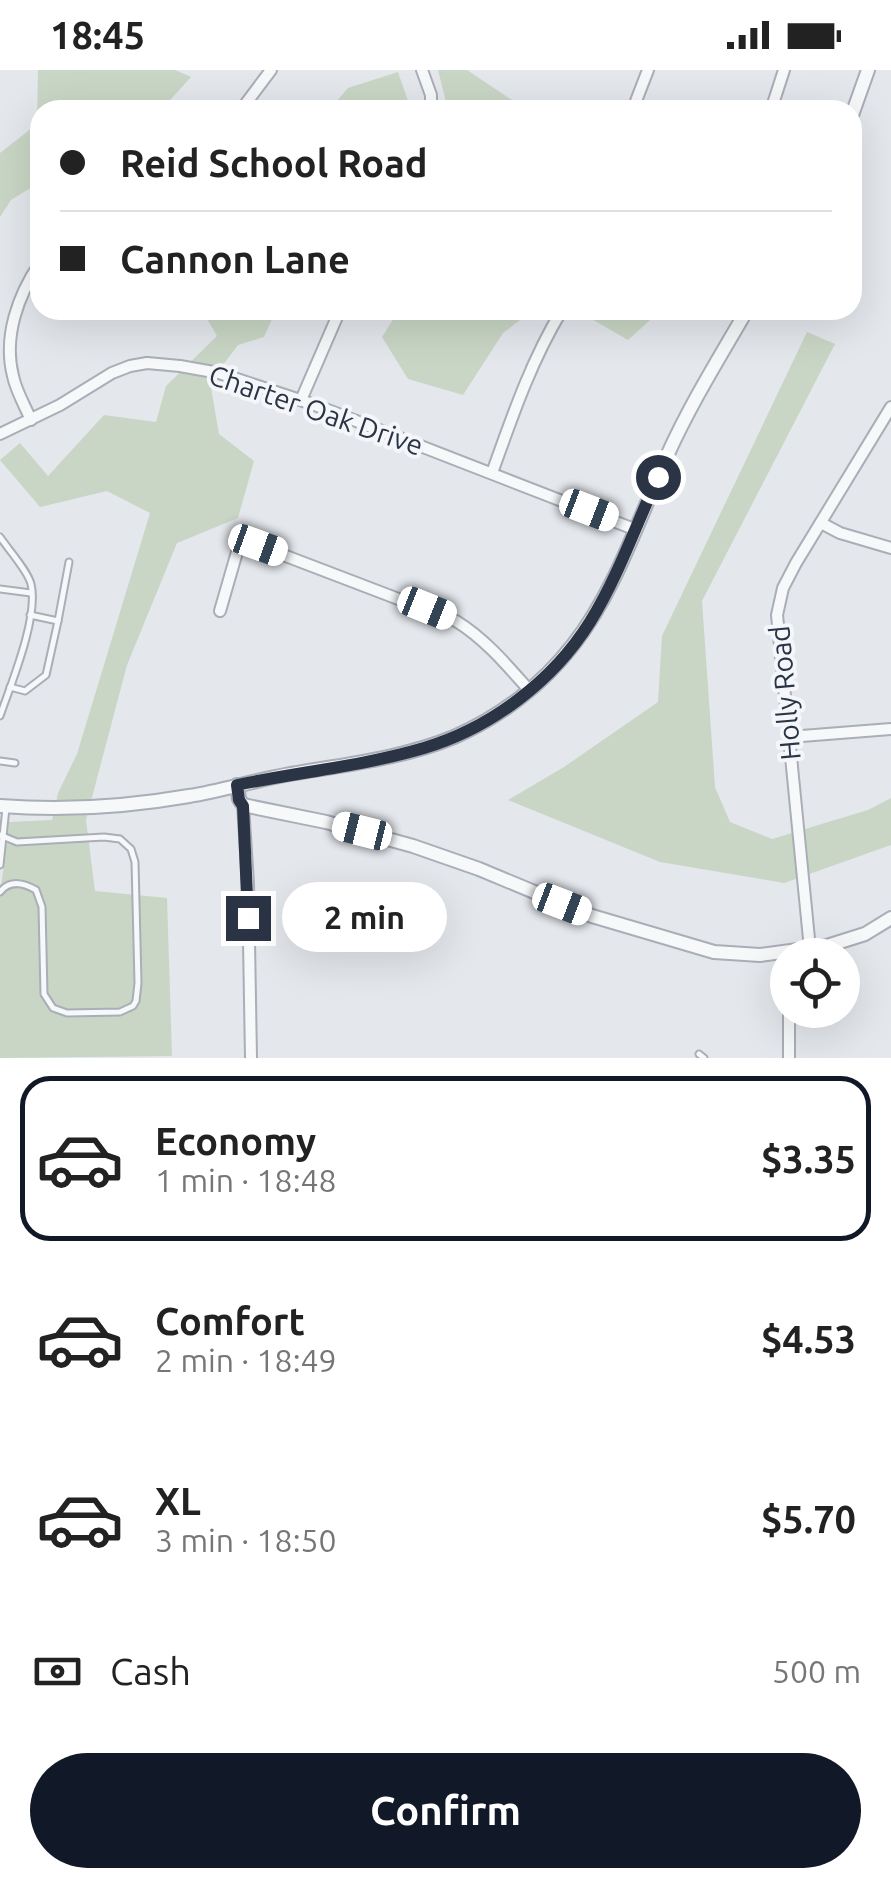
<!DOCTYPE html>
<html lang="en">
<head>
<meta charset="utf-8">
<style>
  :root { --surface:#fff; --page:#f2f2f2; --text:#222; --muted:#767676; --line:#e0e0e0; --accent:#111827 }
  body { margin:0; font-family:Ubuntu,sans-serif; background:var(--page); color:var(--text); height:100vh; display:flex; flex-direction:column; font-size:38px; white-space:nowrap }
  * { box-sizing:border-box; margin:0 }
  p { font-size:32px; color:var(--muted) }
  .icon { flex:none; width:55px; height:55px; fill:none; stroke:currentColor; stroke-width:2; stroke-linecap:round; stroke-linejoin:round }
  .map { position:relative; height:988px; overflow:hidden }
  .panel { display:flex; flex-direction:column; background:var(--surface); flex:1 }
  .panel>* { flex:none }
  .top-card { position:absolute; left:30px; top:30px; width:832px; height:220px; border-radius:30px; box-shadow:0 10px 40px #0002; display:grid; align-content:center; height:220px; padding:0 30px; background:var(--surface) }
  .controls { position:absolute; left:770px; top:868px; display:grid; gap:20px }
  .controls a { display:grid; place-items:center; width:90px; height:90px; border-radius:50%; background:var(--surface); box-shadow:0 10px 40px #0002; font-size:50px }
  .end { position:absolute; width:45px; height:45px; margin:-22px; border:12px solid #2b3445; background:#fff; box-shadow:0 0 0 5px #fff }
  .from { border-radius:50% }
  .bubble { position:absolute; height:70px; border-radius:35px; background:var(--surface); box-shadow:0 10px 40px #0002; font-size:32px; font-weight:700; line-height:70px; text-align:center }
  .car { position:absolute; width:30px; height:60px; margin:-30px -15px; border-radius:12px; box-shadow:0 0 8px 2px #0007; background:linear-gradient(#fff 24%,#345 0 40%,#fff 0 76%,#345 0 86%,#fff 0) }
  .top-card b { display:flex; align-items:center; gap:35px; height:95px; font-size:38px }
  .top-card b+b { border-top:2px solid var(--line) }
  .top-card i { width:25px; height:25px; background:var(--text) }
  ul { padding:18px 0 0; list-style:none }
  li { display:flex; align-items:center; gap:30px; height:165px; margin:0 20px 15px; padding:0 10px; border:5px solid transparent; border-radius:30px }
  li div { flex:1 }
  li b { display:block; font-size:38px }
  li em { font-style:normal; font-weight:700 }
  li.current { border-color:var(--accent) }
  li>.icon { width:90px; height:90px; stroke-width:1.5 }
  .pay { display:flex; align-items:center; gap:25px; height:110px; padding:0 30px; font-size:38px }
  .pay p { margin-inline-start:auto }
  .button { display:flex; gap:20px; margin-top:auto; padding:20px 30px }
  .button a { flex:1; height:115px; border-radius:60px; background:var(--accent); color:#fff; font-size:40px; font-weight:700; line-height:115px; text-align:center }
  .status { display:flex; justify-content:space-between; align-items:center; height:70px; padding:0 50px; background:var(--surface); direction:ltr }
  .status svg { height:28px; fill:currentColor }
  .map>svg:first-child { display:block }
  .green { fill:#c9d6c5 }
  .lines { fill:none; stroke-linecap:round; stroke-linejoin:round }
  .service-casing { stroke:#a9aeb7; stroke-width:9 }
  .minor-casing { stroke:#a9aeb7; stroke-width:14 }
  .tertiary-casing { stroke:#a9aeb7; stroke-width:16 }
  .service { stroke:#f7f8fa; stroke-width:5 }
  .minor { stroke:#f7f8fa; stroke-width:10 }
  .tertiary { stroke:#f7f8fa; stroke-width:12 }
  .route { stroke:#2b3445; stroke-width:12 }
  .labels { text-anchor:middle; stroke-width:8; stroke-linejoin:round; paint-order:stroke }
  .street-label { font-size:28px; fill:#2b3445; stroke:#f4f6f9 }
</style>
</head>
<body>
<div class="status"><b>18:45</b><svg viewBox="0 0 49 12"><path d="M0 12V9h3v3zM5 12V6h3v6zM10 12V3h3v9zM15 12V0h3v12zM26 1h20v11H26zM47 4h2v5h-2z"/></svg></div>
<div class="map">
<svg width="891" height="988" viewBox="0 0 891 988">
  <rect width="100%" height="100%" fill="#e4e7ec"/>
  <!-- green -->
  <g class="green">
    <path d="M 38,0 L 175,0 L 191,7 L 161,40 L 40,40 L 40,112 L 11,130 L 0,147 L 0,83 L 37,54 Z"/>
    <path d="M 438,0 L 467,0 L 527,40 L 448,40 Z"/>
    <path d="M 398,2 L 411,40 L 329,40 L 348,18 Z"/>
    <path d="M 202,240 L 276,240 L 264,267 L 238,275 L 210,312 L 219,364 L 254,391 L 238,448 L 177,473 L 127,595 L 86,750 L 95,821 L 167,828 L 172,986 L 0,988 L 0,826 L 9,752 L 52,750 L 58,723 L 77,684 L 150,443 L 107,421 L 40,437 L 0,390 L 20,373 L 48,406 L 104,345 L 156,352 L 166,316 L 217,266 Z"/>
    <path d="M 399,240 L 533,240 L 503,263 L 463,325 L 408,309 L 382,267 Z"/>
    <path d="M 576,240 L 661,240 L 628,270 Z"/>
    <path d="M 807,262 L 835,274 L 702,531 L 715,717 L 730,752 L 772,769 L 868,740 L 891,728 L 891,775 L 784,813 L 660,792 L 508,730 L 564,697 L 658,632 L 662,566 Z"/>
  </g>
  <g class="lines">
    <defs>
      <g id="service">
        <path d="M 0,467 C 8,479 28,501 31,514 C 39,547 11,614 0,646"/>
        <path d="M 0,519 L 31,523"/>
        <path d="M 58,551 L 69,492"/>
        <path d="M 10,617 L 25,621 L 46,605 L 58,551 L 30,545"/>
        <path d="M 0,691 L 15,693"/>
        <path d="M 0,765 L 17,772 L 104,767 L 120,769 L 131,779 L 135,792 L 138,913 L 136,931 L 133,936 L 120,942 L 67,943 L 53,938 L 44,924 L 42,837 L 36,820 C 24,813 10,809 0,822"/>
        <path d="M 0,795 L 6,738"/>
        <path d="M 699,984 L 704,988"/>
      </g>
      <g id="minor">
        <path d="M 422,0 L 431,25 L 431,40"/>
        <path d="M 636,31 L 648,0"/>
        <path d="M 241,40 L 271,0"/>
        <path d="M 771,40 L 784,0"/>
        <path d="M 301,330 L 340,240"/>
        <path d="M 31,350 C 25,336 16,321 13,306 C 3,267 18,225 40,193"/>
        <path d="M 0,364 L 60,335 L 112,303 L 130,296 L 147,293 L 180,296 L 219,303 L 315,335 L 634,459"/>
        <path d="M 492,403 C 512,347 531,291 562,240"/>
        <path d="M 821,453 L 840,463 L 891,478"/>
        <path d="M 220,541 L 237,482 L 245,473 L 257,475 L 456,551 C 485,569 506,594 529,620"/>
        <path d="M 789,667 L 891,659"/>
        <path d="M 243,735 L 248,813 L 251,988"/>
        <path d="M 810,879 L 777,545 L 783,518 L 796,493 L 891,337"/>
        <path d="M 789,940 L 789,988"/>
      </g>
      <g id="tertiary">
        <path d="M 852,45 L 868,0"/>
        <path d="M 237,715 L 239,729 L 243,735 L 326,752 L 413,776 L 479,799 L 592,846 L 714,882 L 760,885 L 827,876 L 865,864 L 891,848"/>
        <path d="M 0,736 C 63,741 126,737 189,726 C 221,721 252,711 285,705 C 341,695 401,689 454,667 C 500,647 542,615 573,575 C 615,522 639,448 667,386 C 690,335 719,288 747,240"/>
      </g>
    </defs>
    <!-- service casing -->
    <use href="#service" class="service-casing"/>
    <!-- minor casing -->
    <use href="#minor" class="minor-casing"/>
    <!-- tertiary casing -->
    <use href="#tertiary" class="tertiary-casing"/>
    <!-- service -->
    <use href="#service" class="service"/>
    <!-- minor -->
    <use href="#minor" class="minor"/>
    <!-- tertiary -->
    <use href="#tertiary" class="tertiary"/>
  </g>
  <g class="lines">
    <!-- route -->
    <path class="route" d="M 248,848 L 243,736 L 239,730 L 237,715 C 299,702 363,696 424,678 C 491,658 553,611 590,552 C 618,507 636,455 658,407"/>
  </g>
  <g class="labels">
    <!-- street labels -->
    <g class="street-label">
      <text transform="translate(316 340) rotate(19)" y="10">Charter Oak Drive</text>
      <text transform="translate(785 623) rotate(-95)" y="10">Holly Road</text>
    </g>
  </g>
</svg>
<div class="controls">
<a><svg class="icon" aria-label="locate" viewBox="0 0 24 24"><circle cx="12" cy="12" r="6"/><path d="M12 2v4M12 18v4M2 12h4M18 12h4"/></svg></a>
</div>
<i class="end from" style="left:658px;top:407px"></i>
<i class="end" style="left:248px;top:848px"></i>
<div class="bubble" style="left:282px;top:812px;width:165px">2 min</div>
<i class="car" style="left:589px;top:440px;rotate:111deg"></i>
<i class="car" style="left:258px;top:475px;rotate:110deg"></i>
<i class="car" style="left:427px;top:538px;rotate:112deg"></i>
<i class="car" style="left:362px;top:761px;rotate:284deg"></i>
<i class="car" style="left:562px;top:834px;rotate:111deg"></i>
<div class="top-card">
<b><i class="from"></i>Reid School Road</b>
<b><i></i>Cannon Lane</b>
</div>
</div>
<section class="panel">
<ul>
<li class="current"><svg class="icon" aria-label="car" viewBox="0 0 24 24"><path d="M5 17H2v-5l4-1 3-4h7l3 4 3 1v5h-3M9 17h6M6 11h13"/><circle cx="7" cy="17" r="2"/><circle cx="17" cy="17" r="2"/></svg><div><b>Economy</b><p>1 min · 18:48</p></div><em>$3.35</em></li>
<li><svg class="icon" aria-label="car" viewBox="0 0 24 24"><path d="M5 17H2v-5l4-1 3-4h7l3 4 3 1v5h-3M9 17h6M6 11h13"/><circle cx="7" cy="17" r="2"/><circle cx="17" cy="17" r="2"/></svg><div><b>Comfort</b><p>2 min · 18:49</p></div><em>$4.53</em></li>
<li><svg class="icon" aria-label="car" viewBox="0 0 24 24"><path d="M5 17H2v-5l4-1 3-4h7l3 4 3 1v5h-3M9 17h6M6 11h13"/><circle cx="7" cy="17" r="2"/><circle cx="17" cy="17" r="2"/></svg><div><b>XL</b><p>3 min · 18:50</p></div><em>$5.70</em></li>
</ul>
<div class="pay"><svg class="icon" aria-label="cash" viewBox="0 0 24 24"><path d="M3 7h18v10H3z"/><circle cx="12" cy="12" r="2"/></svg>Cash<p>500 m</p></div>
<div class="button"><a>Confirm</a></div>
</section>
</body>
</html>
